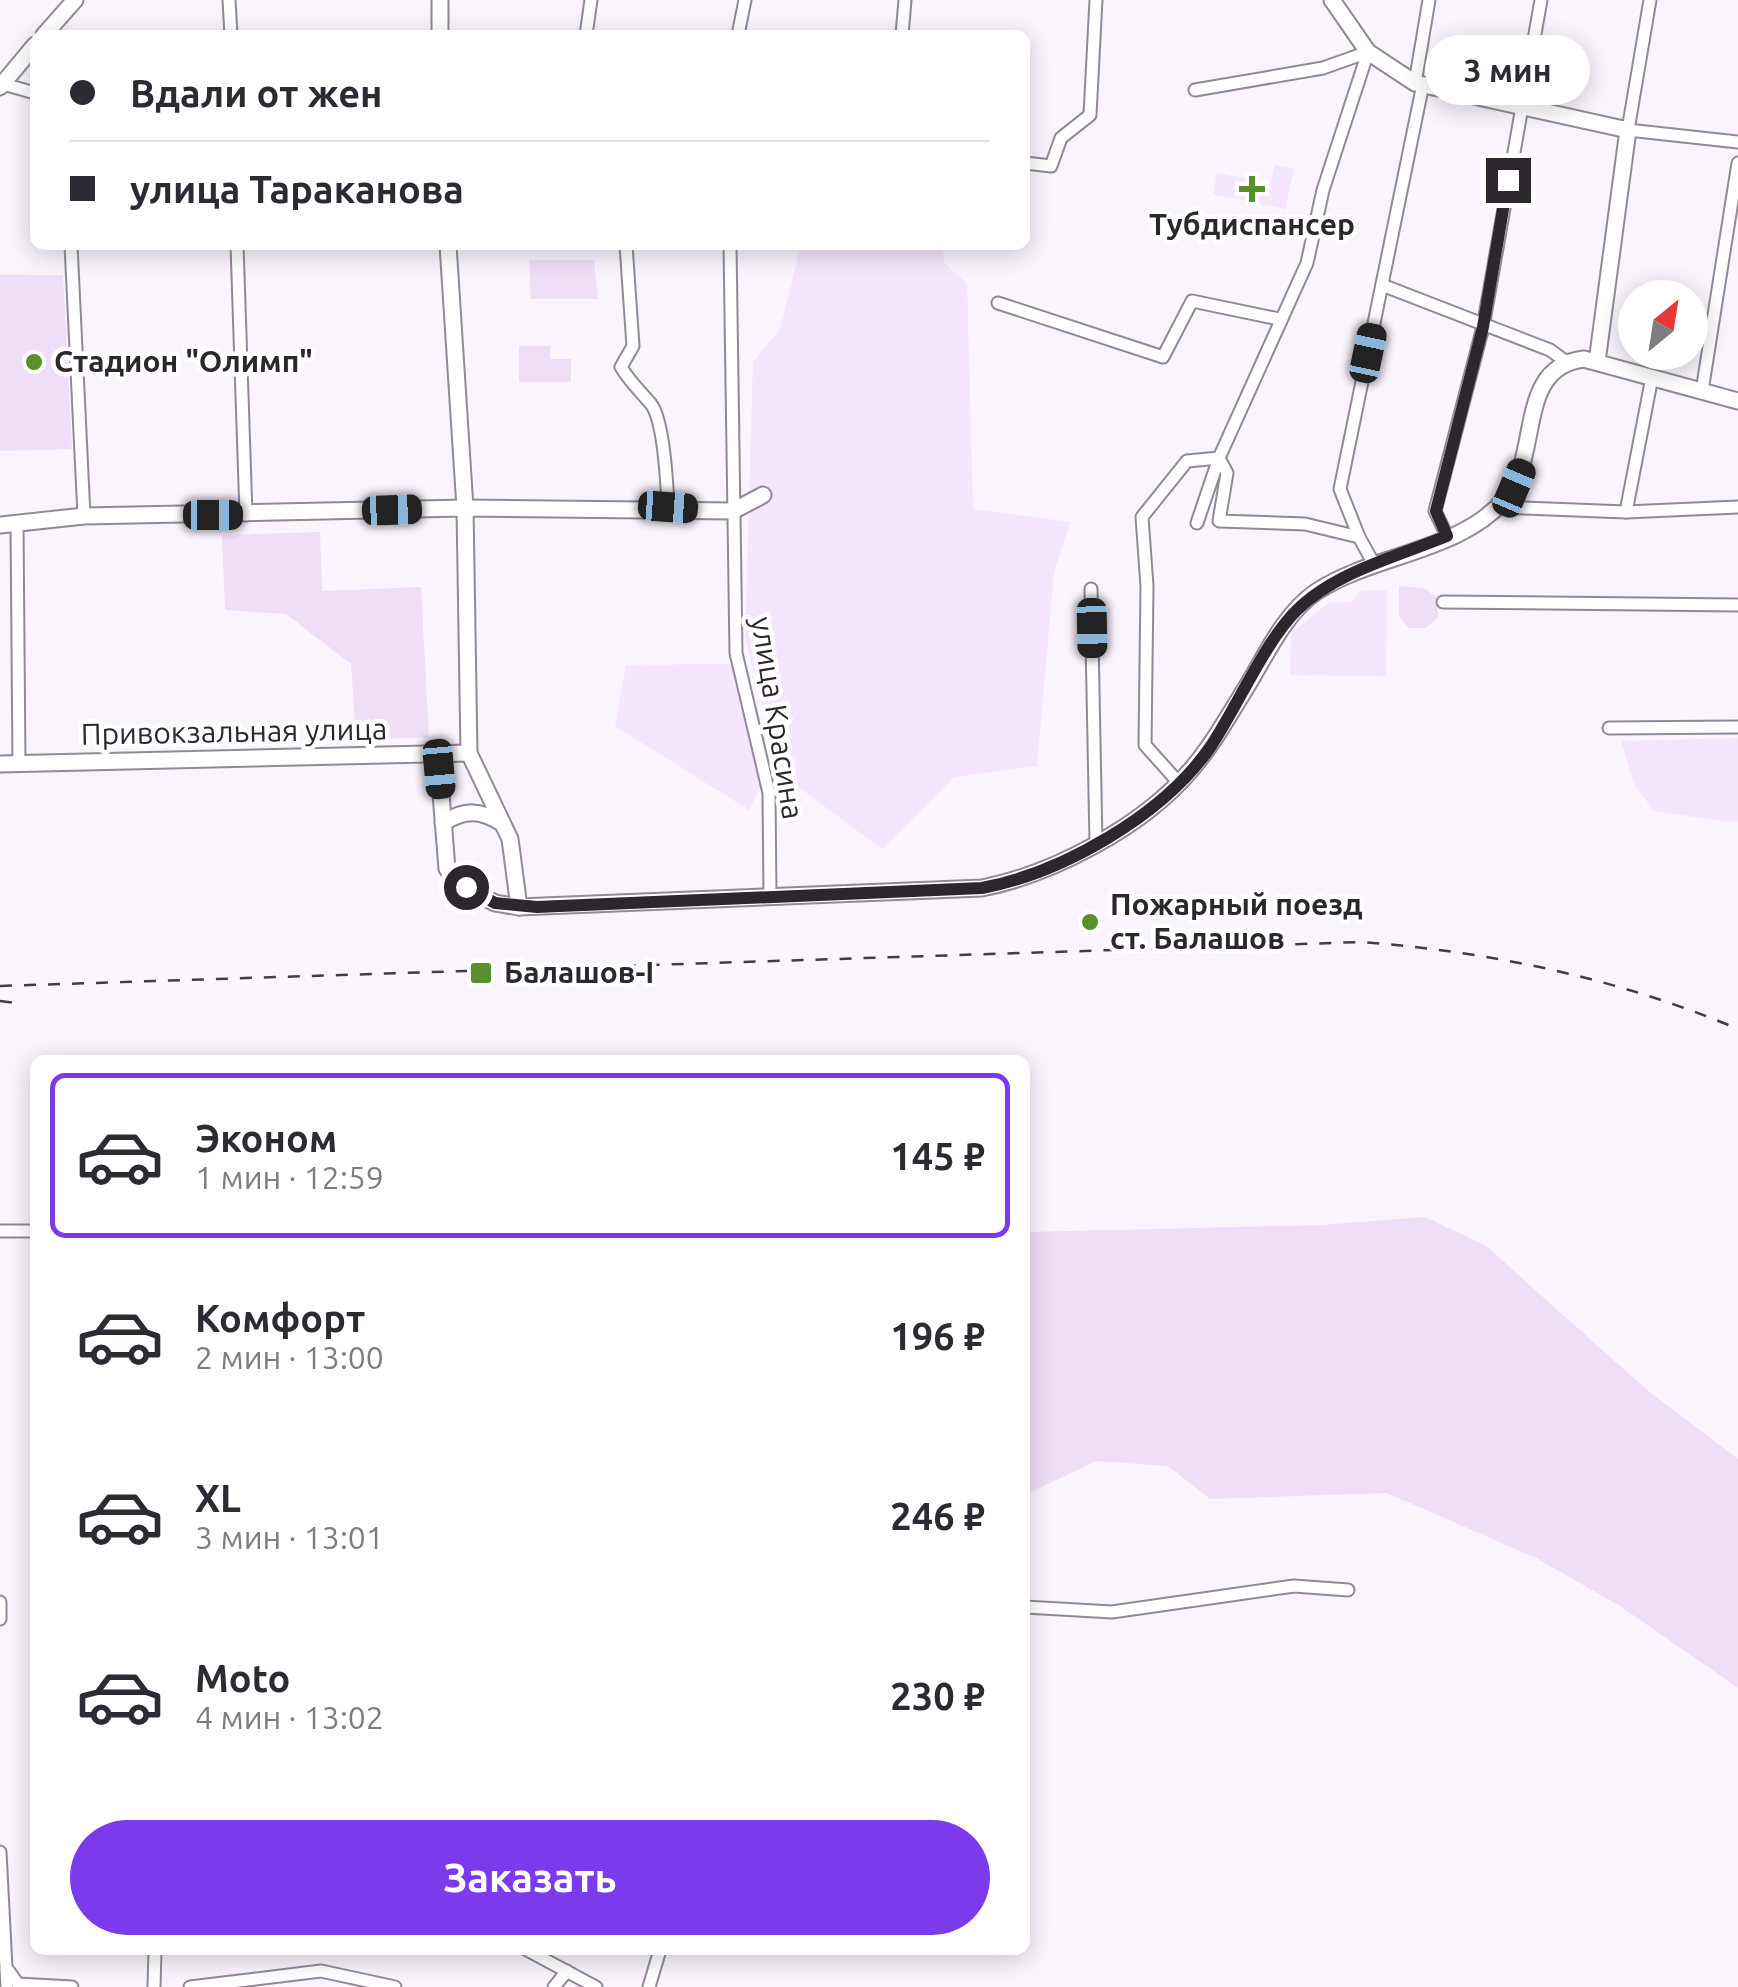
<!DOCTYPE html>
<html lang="ru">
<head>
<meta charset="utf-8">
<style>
  :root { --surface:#fff; --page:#f2f2f3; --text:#2b2b33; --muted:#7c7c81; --line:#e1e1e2; --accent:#7c3aed }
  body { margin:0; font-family:Ubuntu,sans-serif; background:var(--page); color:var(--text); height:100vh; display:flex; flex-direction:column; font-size:38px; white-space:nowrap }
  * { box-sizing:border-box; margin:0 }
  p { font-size:32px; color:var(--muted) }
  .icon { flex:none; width:55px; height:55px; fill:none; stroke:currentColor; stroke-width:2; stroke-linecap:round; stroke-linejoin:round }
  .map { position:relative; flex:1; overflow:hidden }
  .sheet { position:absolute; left:30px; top:1055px; width:1000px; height:900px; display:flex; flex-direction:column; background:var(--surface); border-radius:15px; box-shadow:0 5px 25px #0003 }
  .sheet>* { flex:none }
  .hud { position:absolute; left:30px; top:30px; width:1000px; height:220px; border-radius:15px; box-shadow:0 5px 25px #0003; display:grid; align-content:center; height:220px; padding:0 40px; background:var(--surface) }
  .needle { width:65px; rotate:30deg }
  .fabs { position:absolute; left:1618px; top:280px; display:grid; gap:20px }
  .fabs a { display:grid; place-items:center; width:90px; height:90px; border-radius:50%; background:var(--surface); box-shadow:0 5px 25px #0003; font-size:50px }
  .end { position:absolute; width:45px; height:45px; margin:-22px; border:12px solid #2b272d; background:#fff; box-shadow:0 0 0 5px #fff }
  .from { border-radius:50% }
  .bubble { position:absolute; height:70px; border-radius:35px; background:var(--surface); box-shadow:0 5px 25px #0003; font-size:32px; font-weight:600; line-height:70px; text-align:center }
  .car { position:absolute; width:30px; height:60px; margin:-30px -15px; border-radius:12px; box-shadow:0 0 8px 2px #0007; background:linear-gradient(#222 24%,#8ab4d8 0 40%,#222 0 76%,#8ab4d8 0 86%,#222 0) }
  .hud b { display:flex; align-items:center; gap:35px; height:95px; font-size:38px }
  .hud b+b { border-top:2px solid var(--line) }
  .hud i { width:25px; height:25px; background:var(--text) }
  ul { padding:18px 0 0; list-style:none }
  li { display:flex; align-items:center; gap:30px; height:165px; margin:0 20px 15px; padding:0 20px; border:5px solid transparent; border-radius:15px }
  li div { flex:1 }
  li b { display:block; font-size:38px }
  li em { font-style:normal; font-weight:600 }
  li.on { border-color:var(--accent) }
  li>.icon { width:90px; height:90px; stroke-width:1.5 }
  .cta { display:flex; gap:20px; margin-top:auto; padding:20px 40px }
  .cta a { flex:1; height:115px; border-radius:60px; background:var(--accent); color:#fff; font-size:40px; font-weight:600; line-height:115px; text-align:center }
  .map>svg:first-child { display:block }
  .built { fill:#f4e6fc }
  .green { fill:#efdef8 }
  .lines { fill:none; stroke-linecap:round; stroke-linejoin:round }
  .street-casing { stroke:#928997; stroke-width:15 }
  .secondary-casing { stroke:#928997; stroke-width:19 }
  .street { stroke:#fff; stroke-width:11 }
  .secondary { stroke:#fff; stroke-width:15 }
  .rail { stroke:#413d43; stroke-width:2.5; stroke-dasharray:12 12; stroke-linecap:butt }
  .route { stroke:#2b272d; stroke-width:12 }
  .poi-dot { fill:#58902c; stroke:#fff; stroke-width:4 }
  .labels { text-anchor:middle; stroke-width:9; stroke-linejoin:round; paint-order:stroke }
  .poi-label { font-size:30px; font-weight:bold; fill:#2b272d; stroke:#fff; text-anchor:start }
  .street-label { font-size:30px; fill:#2b272d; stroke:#fff }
</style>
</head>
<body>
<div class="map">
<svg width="1738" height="1987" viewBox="0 0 1738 1987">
  <rect width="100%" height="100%" fill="#faf4fd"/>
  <!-- built -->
  <g class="built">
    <path d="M 1275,165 L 1294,169 L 1285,209 L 1213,194 L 1217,173 L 1270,184 Z"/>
    <path d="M 801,245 L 942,245 L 944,263 L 967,283 L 973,509 L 1070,522 L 1054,573 L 1037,766 L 954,777 L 882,849 L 781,774 L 745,639 L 753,362 L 780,329 Z"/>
    <path d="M 1387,590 L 1386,676 L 1290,675 L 1291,633 L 1329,603 L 1352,602 L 1360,591 Z"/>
    <path d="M 731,664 L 761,786 L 749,810 L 615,726 L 626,665 Z"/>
    <path d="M 1738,738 L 1738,821 L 1729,822 L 1654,811 L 1634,784 L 1621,741 Z"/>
  </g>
  <!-- green -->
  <g class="green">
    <path d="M 529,260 L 594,260 L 598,299 L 531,299 Z"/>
    <path d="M 0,275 L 63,275 L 72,449 L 0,451 Z"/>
    <path d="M 519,346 L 550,346 L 550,359 L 571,359 L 571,382 L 519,382 Z"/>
    <path d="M 320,532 L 322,591 L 421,587 L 429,738 L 356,739 L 351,664 L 286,614 L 225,610 L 222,535 Z"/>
    <path d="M 1399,586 L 1423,588 L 1437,597 L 1438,618 L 1425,628 L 1409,628 L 1399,617 Z"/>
    <path d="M 1425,1217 L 1485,1245 L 1647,1390 L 1738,1459 L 1738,1688 L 1620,1606 L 1536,1558 L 1387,1493 L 1210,1499 L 1168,1466 L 1096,1461 L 1025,1495 L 1025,1232 L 1321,1225 Z"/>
  </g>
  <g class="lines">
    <defs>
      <g id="street">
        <path d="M 229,0 L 231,35"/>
        <path d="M 1650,0 L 1628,130 L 1738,142"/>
        <path d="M 586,35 L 591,0"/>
        <path d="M 738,35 L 745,0"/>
        <path d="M 902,35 L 905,0"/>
        <path d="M 1415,83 L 1429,0"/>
        <path d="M 3,84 L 35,93"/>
        <path d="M 1195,90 L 1323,68 L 1368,52"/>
        <path d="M 1025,163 L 1051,166 L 1061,138 L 1090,115 L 1096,0"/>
        <path d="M 71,245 L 84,516"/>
        <path d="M 237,245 L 246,515"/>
        <path d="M 626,245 L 633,346 L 621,367 C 630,382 640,391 651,404 C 664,421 667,484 668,507"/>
        <path d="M 730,245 L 736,653 L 769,793 L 770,898"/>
        <path d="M 1382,285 L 1550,350 L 1565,361"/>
        <path d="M 998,303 L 1163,357 L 1192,301 L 1279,319"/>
        <path d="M 1702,391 L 1738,163"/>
        <path d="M 1219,458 L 1227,473 L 1219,521 L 1305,524 L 1359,537 L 1375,566"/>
        <path d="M 1498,507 L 1626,512 L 1738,507"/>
        <path d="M 1626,512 L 1652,377"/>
        <path d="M 1197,523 L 1219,458 L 1307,263 L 1323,190 L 1368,52"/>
        <path d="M 17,525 L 19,764"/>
        <path d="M 1447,536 L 1435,511 L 1483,327 L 1541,0"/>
        <path d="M 1359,537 L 1340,489 L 1423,84"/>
        <path d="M 1091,589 L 1096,843"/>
        <path d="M 1443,602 L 1738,605"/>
        <path d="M 1609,728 L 1738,727"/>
        <path d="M 1179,783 L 1145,745 L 1147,586 L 1142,517 L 1187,461 L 1219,458"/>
        <path d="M 0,1231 L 35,1231"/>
        <path d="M 0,1602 L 0,1619"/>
        <path d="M 1025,1607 L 1112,1612 L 1294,1586 L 1348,1590"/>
        <path d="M 0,1852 L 7,1987"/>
        <path d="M 527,1950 L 596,1987"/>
        <path d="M 8,1970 L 18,1984 L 72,1987"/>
        <path d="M 154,1987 L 155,1950"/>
        <path d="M 190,1987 L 321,1971 L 395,1987"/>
        <path d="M 554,1987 L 567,1971"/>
        <path d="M 649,1987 L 660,1950"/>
      </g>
      <g id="secondary">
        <path d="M 440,0 L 440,35"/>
        <path d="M 1332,0 L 1368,52 L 1415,83 L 1628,130 L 1597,362"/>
        <path d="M 44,35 L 75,0"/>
        <path d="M 0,87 L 35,45"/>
        <path d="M 448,245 L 465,508 L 469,753 L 510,839 L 519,907"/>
        <path d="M 0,525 L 84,516 L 465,508 L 733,511 L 763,495"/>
        <path d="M 431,756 L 439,769 L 447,869 L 477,894 L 495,903 L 519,907 L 982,888 C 1053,874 1142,827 1190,771 C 1210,748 1225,722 1241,696 C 1263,662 1282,615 1316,592 C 1373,554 1460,552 1505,499 C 1542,455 1515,367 1584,359 L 1738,401"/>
        <path d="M 0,764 L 469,753"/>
        <path d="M 443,823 C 465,809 480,810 502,823"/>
      </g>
    </defs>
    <!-- street casing -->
    <use href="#street" class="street-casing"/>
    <!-- secondary casing -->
    <use href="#secondary" class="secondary-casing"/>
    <!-- street -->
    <use href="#street" class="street"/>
    <!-- secondary -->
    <use href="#secondary" class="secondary"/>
    <!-- rail -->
    <g class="rail">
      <path d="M 0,986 L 1362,942 C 1492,952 1617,978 1738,1029"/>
      <path d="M 0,1001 L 15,1003"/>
    </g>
  </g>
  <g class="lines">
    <!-- route -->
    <path class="route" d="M 466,887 L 495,903 L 537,907 L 982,888 C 1062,873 1164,815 1211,746 C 1237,707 1266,640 1297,610 C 1335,572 1398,556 1447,536 L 1436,511 L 1483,327 L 1508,180"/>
  </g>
  <!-- markers -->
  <g class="poi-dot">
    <path d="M1247 174h10v10h10v10h-10v10h-10v-10h-10v-10h10z"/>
    <circle cx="34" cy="362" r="10"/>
    <circle cx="1090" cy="922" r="10"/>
    <rect x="469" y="961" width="24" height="24" rx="5"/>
  </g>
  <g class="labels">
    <!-- poi labels -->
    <g class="poi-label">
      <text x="1252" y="235" text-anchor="middle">Тубдиспансер</text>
      <text x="54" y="372">Стадион "Олимп"</text>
      <text x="1110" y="915">Пожарный поезд<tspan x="1110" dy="34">ст. Балашов</tspan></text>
      <text x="504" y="983">Балашов-I</text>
    </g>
    <!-- street labels -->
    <g class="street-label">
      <text transform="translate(777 718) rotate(81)" y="10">улица Красина</text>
      <text transform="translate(234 732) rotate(-1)" y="10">Привокзальная улица</text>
    </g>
  </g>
</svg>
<div class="fabs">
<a><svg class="needle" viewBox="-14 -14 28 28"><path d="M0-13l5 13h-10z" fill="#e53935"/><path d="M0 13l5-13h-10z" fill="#7c7c81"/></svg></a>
</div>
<i class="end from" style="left:466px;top:887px"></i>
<i class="end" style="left:1508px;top:180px"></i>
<div class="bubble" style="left:1425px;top:35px;width:165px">3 мин</div>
<i class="car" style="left:1368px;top:353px;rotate:12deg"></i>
<i class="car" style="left:1514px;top:488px;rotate:23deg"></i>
<i class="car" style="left:668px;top:507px;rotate:94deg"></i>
<i class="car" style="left:392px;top:510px;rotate:88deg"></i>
<i class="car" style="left:213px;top:515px;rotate:90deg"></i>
<i class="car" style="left:1092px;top:628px;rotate:179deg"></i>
<i class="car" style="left:439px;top:769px;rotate:175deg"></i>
<div class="hud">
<b><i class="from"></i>Вдали от жен</b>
<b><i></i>улица Тараканова</b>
</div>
<section class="sheet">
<ul>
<li class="on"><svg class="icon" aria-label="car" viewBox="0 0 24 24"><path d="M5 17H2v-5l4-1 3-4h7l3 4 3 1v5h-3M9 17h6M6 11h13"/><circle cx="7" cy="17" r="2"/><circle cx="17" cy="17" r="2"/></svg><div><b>Эконом</b><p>1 мин · 12:59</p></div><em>145 ₽</em></li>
<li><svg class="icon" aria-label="car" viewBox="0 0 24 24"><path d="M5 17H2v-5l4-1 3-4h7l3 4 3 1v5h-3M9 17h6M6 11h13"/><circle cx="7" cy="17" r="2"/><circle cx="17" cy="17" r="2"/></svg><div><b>Комфорт</b><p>2 мин · 13:00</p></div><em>196 ₽</em></li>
<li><svg class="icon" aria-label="car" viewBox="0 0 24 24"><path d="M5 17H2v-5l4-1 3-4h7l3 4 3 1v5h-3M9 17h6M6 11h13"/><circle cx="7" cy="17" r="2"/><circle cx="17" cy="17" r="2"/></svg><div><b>XL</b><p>3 мин · 13:01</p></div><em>246 ₽</em></li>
<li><svg class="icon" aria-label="car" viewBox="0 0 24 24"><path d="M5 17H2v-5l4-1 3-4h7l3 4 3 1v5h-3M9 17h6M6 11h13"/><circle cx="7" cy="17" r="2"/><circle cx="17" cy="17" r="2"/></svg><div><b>Moto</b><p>4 мин · 13:02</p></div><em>230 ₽</em></li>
</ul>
<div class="cta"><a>Заказать</a></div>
</section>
</div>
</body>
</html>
